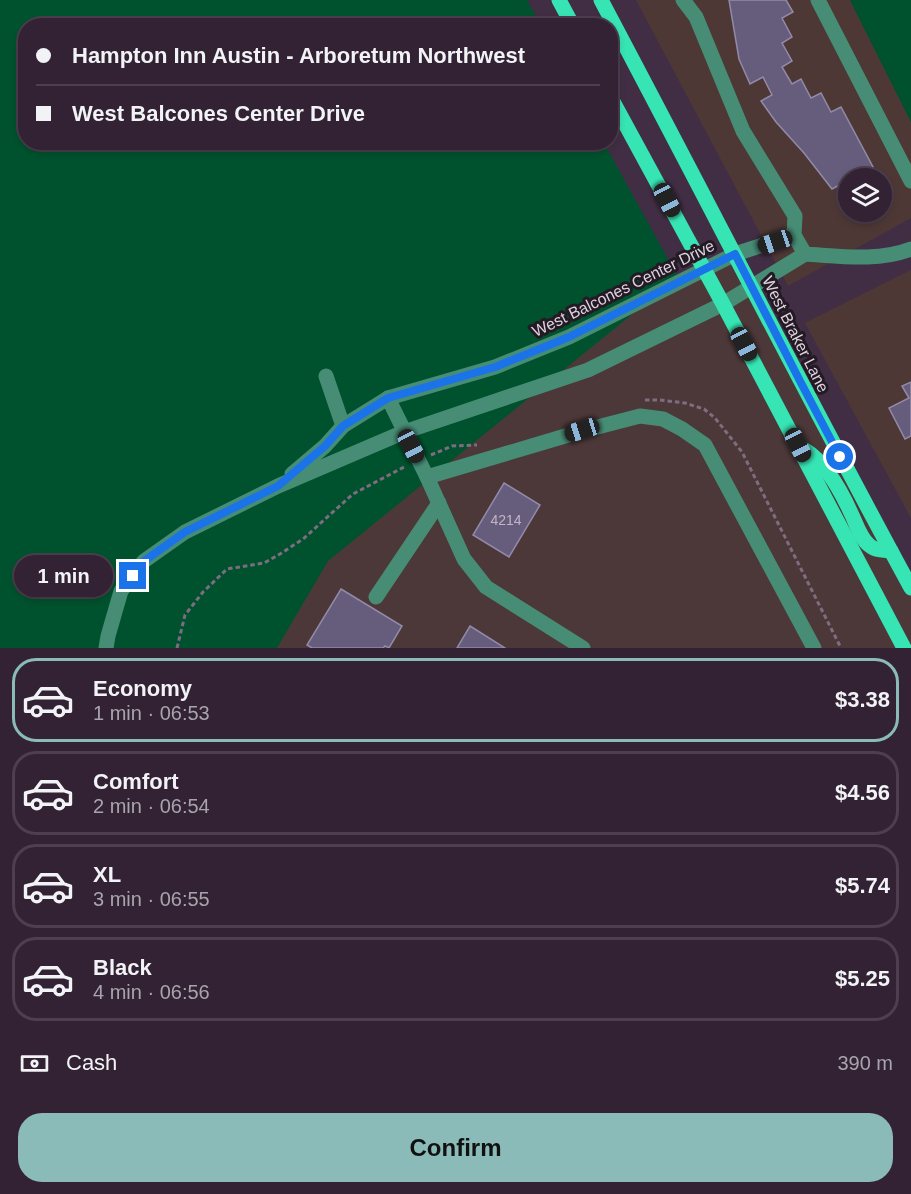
<!DOCTYPE html>
<html lang="en">
<head>
<meta charset="utf-8">
<style>
  :root { --surface:#322233; --page:#3d2f3f; --text:#f1f3f6; --muted:#a8a4ac; --line:#4d3f4e; --accent:#8bbbb9 }
  body { margin:0; font-family:Helvetica,sans-serif; background:var(--page); color:var(--text); height:100vh; display:flex; flex-direction:column; font-size:22px; white-space:nowrap }
  * { box-sizing:border-box; margin:0 }
  p { font-size:20px; color:var(--muted) }
  .icon { flex:none; width:33px; height:33px; fill:none; stroke:currentColor; stroke-width:2; stroke-linecap:round; stroke-linejoin:round }
  .map { position:relative; height:648px; overflow:hidden }
  .sheet { display:flex; flex-direction:column; background:var(--surface); flex:1 }
  .sheet>* { flex:none }
  .guide { position:absolute; left:18px; top:18px; width:600px; height:132px; border-radius:24px; box-shadow:0 3px 9px #0003,0 0 0 2px var(--line); display:grid; align-content:center; height:132px; padding:0 18px; background:var(--surface) }
  .tools { position:absolute; left:838px; top:168px; display:grid; gap:12px }
  .tools a { display:grid; place-items:center; width:54px; height:54px; border-radius:50%; background:var(--surface); box-shadow:0 3px 9px #0003,0 0 0 2px var(--line); font-size:30px }
  .end { position:absolute; width:27px; height:27px; margin:-14px; border:8px solid #1a73e8; background:#fff; box-shadow:0 0 0 3px #fff }
  .from { border-radius:50% }
  .bubble { position:absolute; height:42px; border-radius:21px; background:var(--surface); box-shadow:0 3px 9px #0003,0 0 0 2px var(--line); font-size:20px; font-weight:600; line-height:42px; text-align:center }
  .car { position:absolute; width:18px; height:36px; margin:-18px -9px; border-radius:8px; box-shadow:0 0 4px 2px #0007; background:linear-gradient(#222 24%,#8ab4d8 0 40%,#222 0 76%,#8ab4d8 0 86%,#222 0) }
  .guide b { display:flex; align-items:center; gap:21px; height:57px; font-size:22px }
  .guide b+b { border-top:2px solid var(--line) }
  .guide i { width:15px; height:15px; background:var(--text) }
  ul { padding:10px 0 0; list-style:none }
  li { display:flex; align-items:center; gap:18px; height:84px; margin:0 12px 9px; padding:0 6px; border:3px solid var(--line); border-radius:24px }
  li div { flex:1 }
  li b { display:block; font-size:22px }
  li em { font-style:normal; font-weight:600 }
  li.on { border-color:var(--accent) }
  li>.icon { width:54px; height:54px; stroke-width:1.5 }
  .pay { display:flex; align-items:center; gap:15px; height:66px; padding:0 18px; font-size:22px }
  .pay p { margin-inline-start:auto }
  .primary-button { display:flex; gap:12px; margin-top:auto; padding:12px 18px }
  .primary-button a { flex:1; height:69px; border-radius:24px; background:var(--accent); color:#111; font-size:24px; font-weight:600; line-height:69px; text-align:center }
  .map>svg:first-child { display:block }
  .commercial { fill:#4d3836; fill-rule:evenodd }
  .education { fill:#4c3839 }
  .green { fill:#00522e }
  .building { fill:#655d7b; stroke:#928aa9; stroke-width:1.5 }
  .lines { fill:none; stroke-linecap:round; stroke-linejoin:round }
  .path { stroke:#7e6d80; stroke-width:3; stroke-dasharray:4.5 3; stroke-linecap:butt }
  .minor { stroke:#478d76; stroke-width:15 }
  .major { stroke:#37e4b4; stroke-width:15 }
  .route { stroke:#1a73e8; stroke-width:8 }
  .labels { text-anchor:middle; stroke-width:6; stroke-linejoin:round; paint-order:stroke }
  .number-label { font-size:14px; fill:#c0b5c7 }
  .street-label { font-size:16px; fill:#ded2e0; stroke:#231a24 }
</style>
</head>
<body>
<div class="map">
<svg width="911" height="648" viewBox="0 0 911 648">
  <rect width="100%" height="100%" fill="#422e44"/>
  <!-- commercial -->
  <g class="commercial">
    <path d="M 636,0 L 850,0 L 911,122 L 911,218 L 788,286 ZM 849,178 L 882,178 L 882,212 L 849,212 Z"/>
    <path d="M 911,270 L 911,518 L 805,323 Z"/>
  </g>
  <!-- education -->
  <path class="education" d="M 735,254 L 911,588 L 911,648 L 106,648 L 389,398 Z"/>
  <!-- green -->
  <g class="green">
    <path d="M 0,0 L 527,0 L 541,25 L 26,26 L 26,142 L 604,143 L 678,277 L 328,561 L 277,648 L 0,648 Z"/>
    <path d="M 850,0 L 911,0 L 911,122 Z"/>
  </g>
  <!-- building -->
  <g class="building">
    <path d="M 729,0 L 786,0 L 793,12 L 782,18 L 792,37 L 782,43 L 792,61 L 782,67 L 792,84 L 801,79 L 811,98 L 821,93 L 831,112 L 841,107 L 873,167 L 849,178 L 849,180 L 832,189 L 804,153 L 776,122 L 761,101 L 772,95 L 763,77 L 750,84 L 739,59 Z"/>
    <path d="M 911,382 L 911,436 L 905,439 L 889,408 L 909,398 L 902,386 Z"/>
    <path d="M 504,483 L 540,505 L 509,557 L 473,535 Z"/>
    <path d="M 341,589 L 402,626 L 389,648 L 385,646 L 383,648 L 312,648 L 307,645 Z"/>
    <path d="M 470,626 L 505,648 L 457,648 Z"/>
  </g>
  <g class="lines">
    <!-- path -->
    <g class="path">
      <path d="M 645,400 L 660,400 L 685,403 L 704,409 L 715,418 L 742,452 L 841,648"/>
      <path d="M 431,455 L 452,446 L 477,445"/>
      <path d="M 177,648 L 185,615 L 203,592 L 227,569 L 264,563 L 280,554 L 303,539 L 353,494 L 406,466"/>
    </g>
    <!-- minor -->
    <g class="minor">
      <path d="M 683,0 L 696,17 L 743,131 L 795,216 L 794,235 L 805,254 C 839,256 878,262 911,249"/>
      <path d="M 818,0 L 911,181"/>
      <path d="M 326,376 L 343,426"/>
      <path d="M 388,398 L 427,477 L 464,559 L 486,587 L 583,648"/>
      <path d="M 292,474 L 325,446 L 343,426 L 388,398 L 495,367 L 569,337 L 735,254 L 794,235"/>
      <path d="M 427,477 L 582,431 L 640,416 L 663,419 L 682,429 L 705,445 L 814,648"/>
      <path d="M 376,597 L 439,503"/>
      <path d="M 106,648 L 108,636 L 121,591 L 144,561 L 185,532 L 278,486 L 404,432 L 588,370 L 723,304 L 805,254"/>
    </g>
    <!-- major -->
    <g class="major">
      <path d="M 559,0 L 573,26"/>
      <path d="M 601,0 C 705,196 805,393 911,588"/>
      <path d="M 610,96 L 723,304 L 904,648"/>
      <path d="M 805,450 C 826,463 841,491 851,513 C 856,523 860,538 869,545 C 875,551 883,550 891,551"/>
    </g>
  </g>
  <g class="lines">
    <!-- route -->
    <path class="route" d="M 133,576 L 144,561 L 185,532 L 278,486 L 325,446 L 343,426 L 388,398 L 495,367 L 569,337 L 735,254 L 800,381 L 840,457"/>
  </g>
  <g class="labels">
    <!-- number labels -->
    <g class="number-label">
      <text x="506" y="525">4214</text>
    </g>
    <!-- street labels -->
    <g class="street-label">
      <text transform="translate(623 288) rotate(-26)" y="6">West Balcones Center Drive</text>
      <text transform="translate(796 334) rotate(63)" y="6">West Braker Lane</text>
    </g>
  </g>
</svg>
<div class="tools">
<a><svg class="icon" aria-label="layers" viewBox="0 0 24 24"><path d="M12 4l9 5-9 5-9-5zM3 14l9 5 9-5"/></svg></a>
</div>
<i class="end from" style="left:840px;top:457px"></i>
<i class="end" style="left:133px;top:576px"></i>
<div class="bubble" style="left:14px;top:555px;width:99px">1 min</div>
<i class="car" style="left:667px;top:200px;rotate:152deg"></i>
<i class="car" style="left:775px;top:242px;rotate:251deg"></i>
<i class="car" style="left:744px;top:344px;rotate:152deg"></i>
<i class="car" style="left:582px;top:430px;rotate:253deg"></i>
<i class="car" style="left:798px;top:445px;rotate:153deg"></i>
<i class="car" style="left:411px;top:446px;rotate:152deg"></i>
<div class="guide">
<b><i class="from"></i>Hampton Inn Austin - Arboretum Northwest</b>
<b><i></i>West Balcones Center Drive</b>
</div>
</div>
<section class="sheet">
<ul>
<li class="on"><svg class="icon" aria-label="car" viewBox="0 0 24 24"><path d="M5 17H2v-5l4-1 3-4h7l3 4 3 1v5h-3M9 17h6M6 11h13"/><circle cx="7" cy="17" r="2"/><circle cx="17" cy="17" r="2"/></svg><div><b>Economy</b><p>1 min · 06:53</p></div><em>$3.38</em></li>
<li><svg class="icon" aria-label="car" viewBox="0 0 24 24"><path d="M5 17H2v-5l4-1 3-4h7l3 4 3 1v5h-3M9 17h6M6 11h13"/><circle cx="7" cy="17" r="2"/><circle cx="17" cy="17" r="2"/></svg><div><b>Comfort</b><p>2 min · 06:54</p></div><em>$4.56</em></li>
<li><svg class="icon" aria-label="car" viewBox="0 0 24 24"><path d="M5 17H2v-5l4-1 3-4h7l3 4 3 1v5h-3M9 17h6M6 11h13"/><circle cx="7" cy="17" r="2"/><circle cx="17" cy="17" r="2"/></svg><div><b>XL</b><p>3 min · 06:55</p></div><em>$5.74</em></li>
<li><svg class="icon" aria-label="car" viewBox="0 0 24 24"><path d="M5 17H2v-5l4-1 3-4h7l3 4 3 1v5h-3M9 17h6M6 11h13"/><circle cx="7" cy="17" r="2"/><circle cx="17" cy="17" r="2"/></svg><div><b>Black</b><p>4 min · 06:56</p></div><em>$5.25</em></li>
</ul>
<div class="pay"><svg class="icon" aria-label="cash" viewBox="0 0 24 24"><path d="M3 7h18v10H3z"/><circle cx="12" cy="12" r="2"/></svg>Cash<p>390 m</p></div>
<div class="primary-button"><a>Confirm</a></div>
</section>
</body>
</html>
